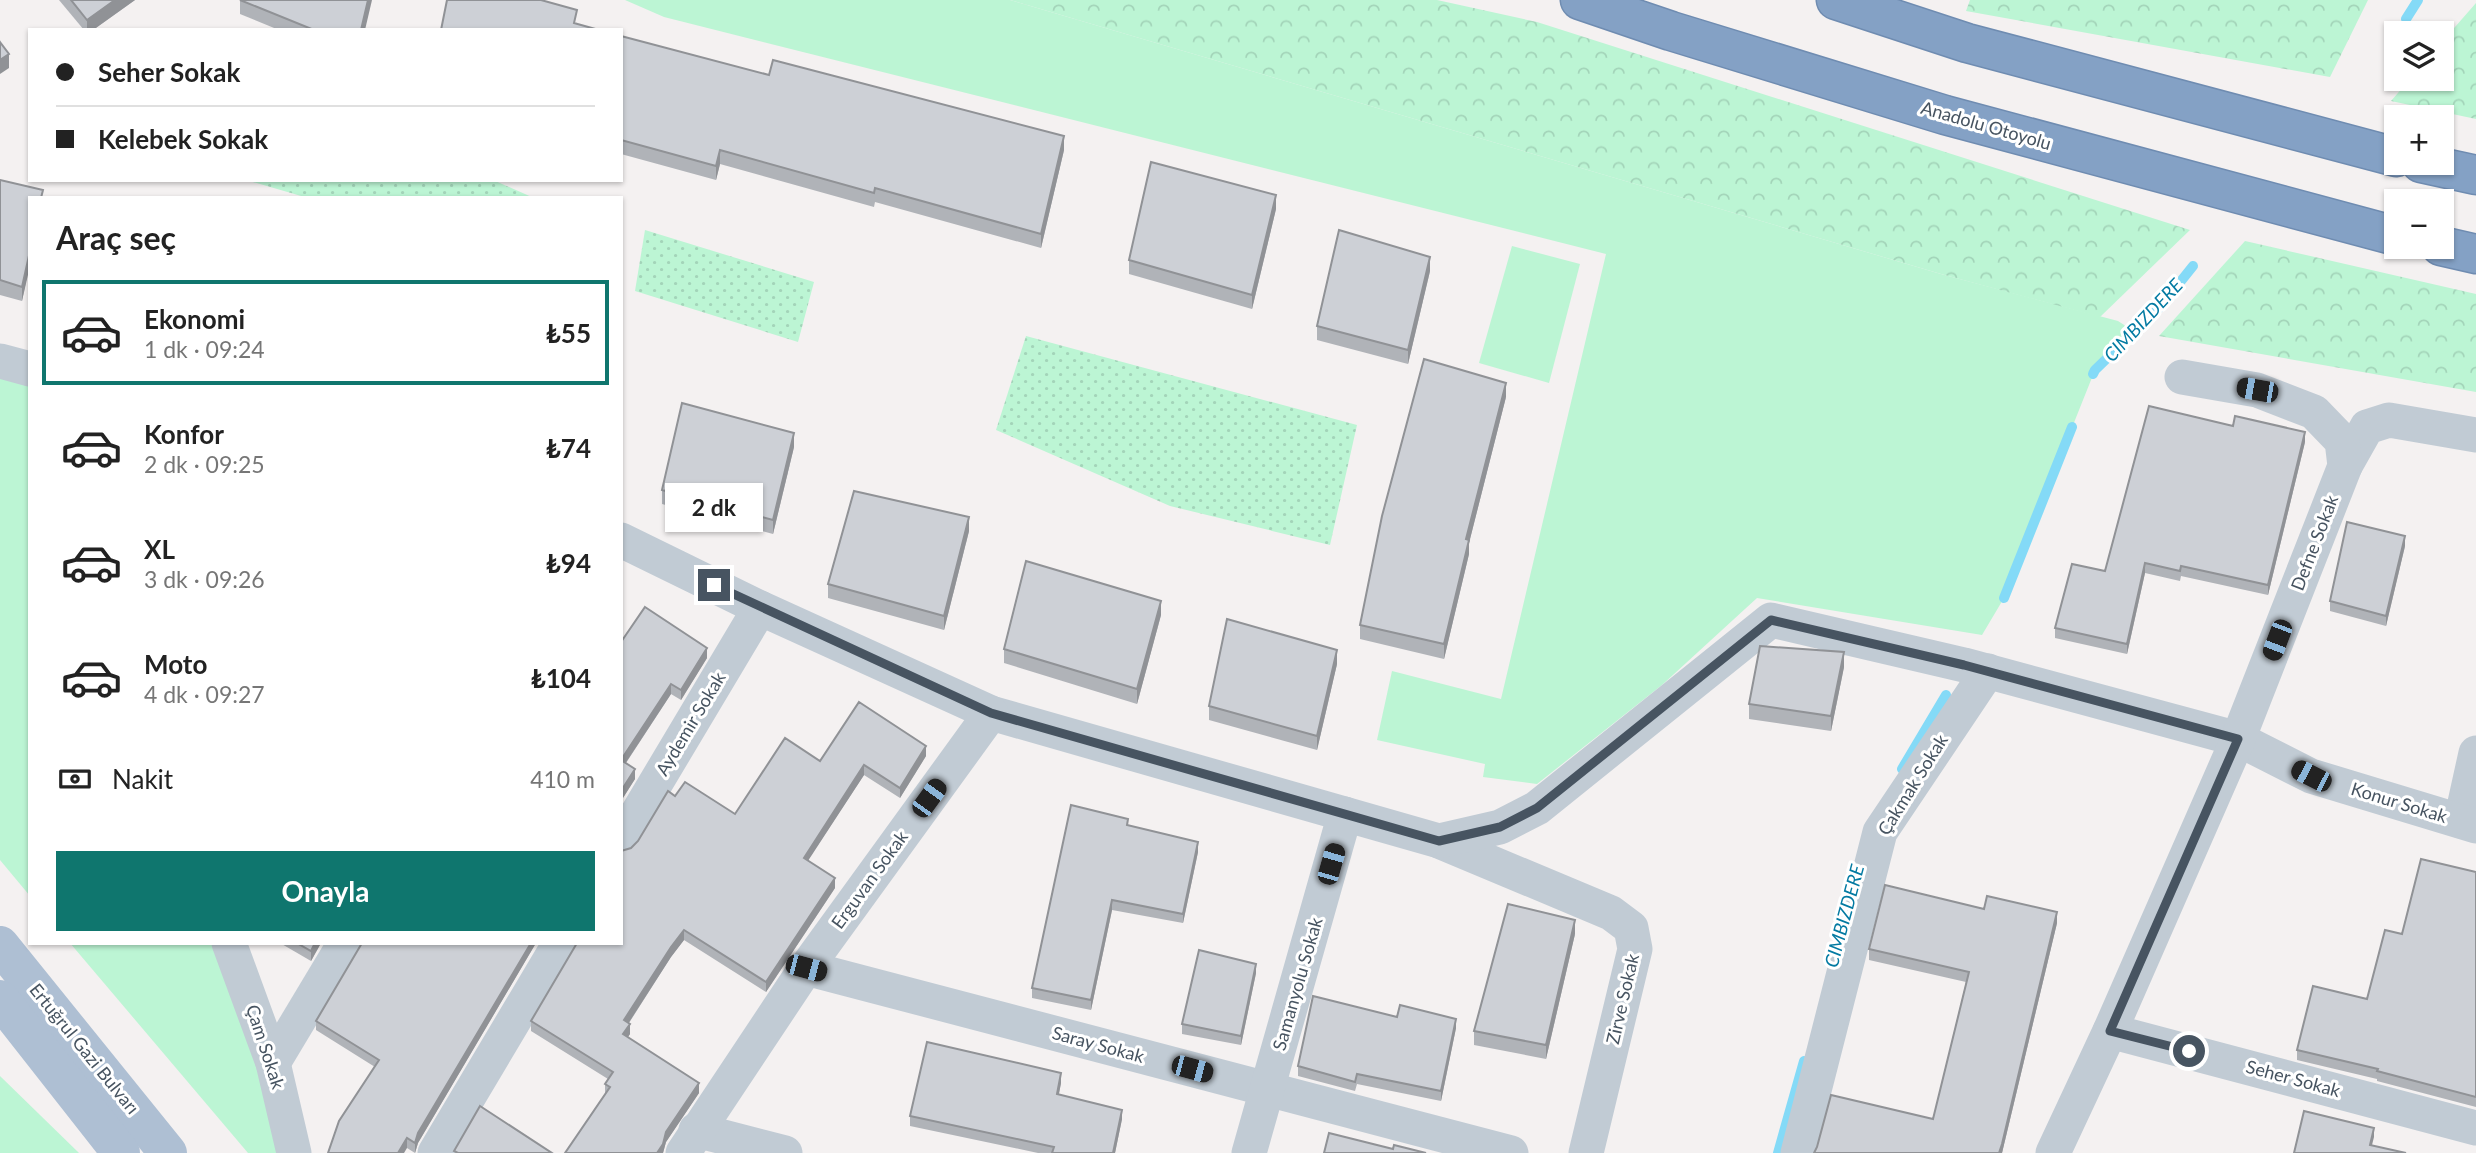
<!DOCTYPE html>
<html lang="tr">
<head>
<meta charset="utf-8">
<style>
  :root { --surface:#fff; --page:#f6f6f6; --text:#222; --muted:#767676; --line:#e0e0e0; --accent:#0f766e }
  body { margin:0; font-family:Lato,sans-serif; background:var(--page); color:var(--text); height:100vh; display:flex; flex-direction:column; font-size:26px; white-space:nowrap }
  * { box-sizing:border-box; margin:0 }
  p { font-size:23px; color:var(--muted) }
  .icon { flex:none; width:38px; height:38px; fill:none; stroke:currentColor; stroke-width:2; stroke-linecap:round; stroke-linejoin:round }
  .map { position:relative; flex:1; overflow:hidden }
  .sheet { position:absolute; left:28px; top:196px; width:595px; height:749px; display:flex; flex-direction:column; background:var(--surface); border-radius:0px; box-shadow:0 2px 5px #0004 }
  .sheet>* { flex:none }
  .guide { position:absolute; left:28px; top:28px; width:595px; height:154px; border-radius:0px; box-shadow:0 2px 5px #0004; display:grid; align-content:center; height:154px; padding:0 28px; background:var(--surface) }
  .fabs { position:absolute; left:2384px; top:21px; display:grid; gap:14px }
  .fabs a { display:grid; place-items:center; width:70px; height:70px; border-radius:0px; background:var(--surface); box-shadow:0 2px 5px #0004; font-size:35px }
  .end { position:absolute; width:32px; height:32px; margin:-16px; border:9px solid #475461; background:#fff; box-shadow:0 0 0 4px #fff }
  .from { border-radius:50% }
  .bubble { position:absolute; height:49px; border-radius:0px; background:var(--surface); box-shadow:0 2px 5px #0004; font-size:23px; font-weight:700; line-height:49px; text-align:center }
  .car { position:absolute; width:21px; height:42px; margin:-21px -10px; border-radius:9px; box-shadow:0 0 5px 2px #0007; background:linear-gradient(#222 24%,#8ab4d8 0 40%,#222 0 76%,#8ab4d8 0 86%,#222 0) }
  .guide b { display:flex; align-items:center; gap:24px; height:66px; font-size:26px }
  .guide b+b { border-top:2px solid var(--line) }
  .guide i { width:18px; height:18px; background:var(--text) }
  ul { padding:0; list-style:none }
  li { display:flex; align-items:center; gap:21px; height:105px; margin:0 14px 10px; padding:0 14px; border:4px solid transparent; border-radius:0px }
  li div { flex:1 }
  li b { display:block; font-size:26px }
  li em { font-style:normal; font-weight:700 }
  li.current { border-color:var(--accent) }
  li>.icon { width:63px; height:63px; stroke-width:1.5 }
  h2 { padding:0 28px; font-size:32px; line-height:84px }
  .pay { display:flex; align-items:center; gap:18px; height:77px; padding:0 28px; font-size:26px }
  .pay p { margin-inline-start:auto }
  .cta { display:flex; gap:14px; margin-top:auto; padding:14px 28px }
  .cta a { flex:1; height:80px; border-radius:0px; background:var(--accent); color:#fff; font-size:28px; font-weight:700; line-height:80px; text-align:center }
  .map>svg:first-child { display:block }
  .grass { fill:#bcf5d4 }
  .forest { fill:url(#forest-crowns) }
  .park { fill:url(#park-dots) }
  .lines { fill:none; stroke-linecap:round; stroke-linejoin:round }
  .stream { stroke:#84daf7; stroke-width:10 }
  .highway-casing { stroke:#6f8cb1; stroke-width:41 }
  .minor { stroke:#c1cbd4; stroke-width:35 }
  .major { stroke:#aebfd3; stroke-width:38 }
  .highway { stroke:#84a1c5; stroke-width:38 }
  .wall { fill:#b0b3b8 }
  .shaded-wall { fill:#909296 }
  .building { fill:#cdd0d6; stroke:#909296; stroke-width:2 }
  .route { stroke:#475461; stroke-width:9 }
  .labels { text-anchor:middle; stroke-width:6; stroke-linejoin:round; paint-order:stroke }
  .street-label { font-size:18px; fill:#475461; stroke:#fff }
  .water-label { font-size:19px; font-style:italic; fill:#037aa2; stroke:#fff }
</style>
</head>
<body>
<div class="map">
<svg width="2476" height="1153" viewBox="0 0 2476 1153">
  <defs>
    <pattern id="forest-crowns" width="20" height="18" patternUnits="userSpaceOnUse" patternTransform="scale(1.75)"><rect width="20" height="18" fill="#bcf5d4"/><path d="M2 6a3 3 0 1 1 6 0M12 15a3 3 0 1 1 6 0" fill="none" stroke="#a3d4b9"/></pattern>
    <pattern id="park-dots" width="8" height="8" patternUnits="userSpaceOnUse" patternTransform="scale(1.75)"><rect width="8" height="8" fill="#bcf5d4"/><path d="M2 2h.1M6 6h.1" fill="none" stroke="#a3d4b9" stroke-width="1.8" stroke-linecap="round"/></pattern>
  </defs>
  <rect width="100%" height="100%" fill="#f4f1f1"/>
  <!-- grass -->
  <g class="grass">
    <path d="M 625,0 L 1010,0 L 1941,274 L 2118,321 L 2135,332 L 2095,370 L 2004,598 L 1982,635 L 1757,598 L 1662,685 L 1537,784 L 1483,777 L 1485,764 L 1377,740 L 1392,671 L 1501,699 L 1606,254 L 664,17 Z"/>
    <path d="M 1512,246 L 1580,264 L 1549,383 L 1479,363 Z"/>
    <path d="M 0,361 L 30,369 L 30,896 L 0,860 Z"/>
    <path d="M 70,943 L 229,943 L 294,1153 L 248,1153 Z"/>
    <path d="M 0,1076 L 79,1153 L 0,1153 Z"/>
  </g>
  <!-- forest -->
  <g class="forest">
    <path d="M 1010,0 L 1437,0 L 1537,22 L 2190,230 L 2100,317 L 1941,274 Z"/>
    <path d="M 1970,0 L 2368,0 L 2330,77 L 1966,11 Z"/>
    <path d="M 2476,3 L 2476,119 L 2391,101 L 2410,79 L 2441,79 L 2441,43 Z"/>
    <path d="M 2245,241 L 2476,294 L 2476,392 L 2159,336 Z"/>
  </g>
  <!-- park -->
  <g class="park">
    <path d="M 246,180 L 493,180 L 534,198 L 308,198 Z"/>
    <path d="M 645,230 L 814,282 L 798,342 L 635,291 Z"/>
    <path d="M 1026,336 L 1357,425 L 1330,545 L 1170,506 L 996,430 Z"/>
  </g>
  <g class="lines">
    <!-- stream -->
    <g class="stream">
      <path d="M 2406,19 L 2418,0"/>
      <path d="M 2093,374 L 2095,370 L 2161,306 L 2193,266"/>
      <path d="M 2004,598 L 2072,427"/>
      <path d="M 1902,769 L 1946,695"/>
      <path d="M 1778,1153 L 1804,1061"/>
    </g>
    <defs>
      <g id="highway">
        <path d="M 1580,0 L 1671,31 L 1945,115 L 2396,236"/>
        <path d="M 1836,0 L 1967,43 L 2396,157"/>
        <path d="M 2421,163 L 2476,175"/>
        <path d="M 2441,246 L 2476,254"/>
      </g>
    </defs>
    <!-- highway casing -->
    <use href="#highway" class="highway-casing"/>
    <!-- minor -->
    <g class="minor">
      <path d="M 0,361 L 30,369"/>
      <path d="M 2345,466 L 2367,427 L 2389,420 L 2476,435"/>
      <path d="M 621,540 L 760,608 L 991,713 L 1439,841 L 1611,913 L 1631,928 L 1635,949 L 1586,1153"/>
      <path d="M 2461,821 L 2476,753"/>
      <path d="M 621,841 L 760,608"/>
      <path d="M 1439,841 L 1500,827 L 1537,808 L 1771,620 L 1964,665 L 2238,739 L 2311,776 L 2476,826"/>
      <path d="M 229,943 L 273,1063 L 294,1153"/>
      <path d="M 806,968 L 1511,1153"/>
      <path d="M 2110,1031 L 2476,1128"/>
      <path d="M 273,1063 L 345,943"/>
      <path d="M 696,1130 L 785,1153"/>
      <path d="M 435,1153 L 560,943"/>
      <path d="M 683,1153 L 806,968 L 991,713"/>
      <path d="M 1249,1153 L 1345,814"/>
      <path d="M 1798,1153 L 1880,832 L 1988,671"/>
      <path d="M 2053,1153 L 2110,1031 L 2238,739 L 2345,466 L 2342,441 L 2314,412 L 2257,390 L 2182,377"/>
    </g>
    <!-- major -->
    <g class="major">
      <path d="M 0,945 L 168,1153"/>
      <path d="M 0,999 L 121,1153"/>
    </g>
    <!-- highway -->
    <use href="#highway" class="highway"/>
  </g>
  <!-- wall -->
  <g class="wall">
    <path d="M 59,0 L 135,0 L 93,30 L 84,30 Z"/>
    <path d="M 240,0 L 365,30 L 279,30 L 240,14 Z"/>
    <path d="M 621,36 L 769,75 L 1064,150 L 1041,248 L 875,202 L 874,207 L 720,164 L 716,180 L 621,154 Z"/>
    <path d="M 0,180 L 43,198 L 22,301 L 0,295 Z"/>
    <path d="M 1276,209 L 1252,309 L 1129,274 L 1129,260 Z"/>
    <path d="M 1430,271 L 1408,364 L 1317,340 L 1317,326 Z"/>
    <path d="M 1506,397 L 1469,543 L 1469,554 L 1444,659 L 1360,639 L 1360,625 Z"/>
    <path d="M 2305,442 L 2268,595 L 2181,576 L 2180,581 L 2145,573 L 2127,654 L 2055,638 L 2055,628 L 2105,571 Z"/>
    <path d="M 794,447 L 773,534 L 662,504 L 662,490 Z"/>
    <path d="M 969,531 L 944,630 L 828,598 L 828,584 Z"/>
    <path d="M 2405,546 L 2386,626 L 2330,611 L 2330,601 Z"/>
    <path d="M 1161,615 L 1137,704 L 1004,663 L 1004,649 Z"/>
    <path d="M 621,642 L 707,658 L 681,700 L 671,694 L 626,763 L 635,779 L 621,801 Z"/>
    <path d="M 1337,664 L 1317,750 L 1209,720 L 1209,706 Z"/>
    <path d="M 1844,667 L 1831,731 L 1749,719 L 1749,704 Z"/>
    <path d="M 926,756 L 900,798 L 864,775 L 808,860 L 835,888 L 766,992 L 684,940 L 671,957 L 629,1023 L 630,1034 L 628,1037 L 699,1093 L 666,1142 L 663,1153 L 565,1153 L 605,1094 L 605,1084 L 608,1079 L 531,1031 L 531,1021 L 621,943 L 631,848 L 638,841 L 675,796 L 735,814 L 820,761 Z"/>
    <path d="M 1128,825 L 1198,852 L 1183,923 L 1112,910 L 1091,1010 L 1032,998 L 1032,988 Z"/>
    <path d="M 2476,872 L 2476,1107 L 2377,1081 L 2377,1079 L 2297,1060 L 2297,1050 L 2367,999 L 2402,934 Z"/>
    <path d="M 1984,909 L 2057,923 L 2002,1153 L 1814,1153 L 1933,1119 L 1966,982 L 1869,960 L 1869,949 Z"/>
    <path d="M 1575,934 L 1546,1059 L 1474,1045 L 1474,1031 Z"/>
    <path d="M 280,943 L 321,943 L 311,961 Z"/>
    <path d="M 362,943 L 536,943 L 418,1143 L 415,1153 L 407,1148 L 375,1067 L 316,1030 L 316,1021 Z"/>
    <path d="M 1256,973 L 1241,1045 L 1182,1034 L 1182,1024 Z"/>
    <path d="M 1397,1017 L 1456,1028 L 1441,1101 L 1357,1084 L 1355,1091 L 1298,1076 L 1298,1066 Z"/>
    <path d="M 1061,1083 L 1059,1094 L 1122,1119 L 1115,1153 L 1038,1153 L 910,1126 L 910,1116 Z"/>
  </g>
  <!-- shaded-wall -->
  <g class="shaded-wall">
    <path d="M 115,0 L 135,0 L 93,30 L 87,30 L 87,20 Z"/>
    <path d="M 368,0 L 372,0 L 365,30 L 361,30 Z"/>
    <path d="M 9,54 L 9,68 L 0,74 L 0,60 Z"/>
    <path d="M 1064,136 L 1064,150 L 1041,248 L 1041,234 Z"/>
    <path d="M 720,150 L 720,164 L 716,180 L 716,166 Z"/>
    <path d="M 1276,195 L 1276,209 L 1252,309 L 1252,295 Z"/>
    <path d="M 30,251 L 30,266 L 22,301 L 22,287 Z"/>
    <path d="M 1430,257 L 1430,271 L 1408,364 L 1408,350 Z"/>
    <path d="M 1506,383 L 1506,397 L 1469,543 L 1469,554 L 1444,659 L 1444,644 L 1466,539 Z"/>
    <path d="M 2305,432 L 2305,442 L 2268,595 L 2268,585 Z"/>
    <path d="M 794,433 L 794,447 L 773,534 L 773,520 Z"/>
    <path d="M 969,517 L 969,531 L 944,630 L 944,616 Z"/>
    <path d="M 2405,536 L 2405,546 L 2386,626 L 2386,616 Z"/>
    <path d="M 2145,563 L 2145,573 L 2127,654 L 2127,644 Z"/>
    <path d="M 1161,601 L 1161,615 L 1137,704 L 1137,689 Z"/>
    <path d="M 707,648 L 707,658 L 681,700 L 681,690 Z"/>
    <path d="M 1337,650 L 1337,664 L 1317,750 L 1317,736 Z"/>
    <path d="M 1844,652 L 1844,667 L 1831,731 L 1831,716 Z"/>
    <path d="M 671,684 L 671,694 L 621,770 L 621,760 Z"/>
    <path d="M 926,746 L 926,756 L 900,798 L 900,788 Z"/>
    <path d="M 864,765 L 864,775 L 804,867 L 804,858 Z"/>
    <path d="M 635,769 L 635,779 L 621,801 L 621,791 Z"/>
    <path d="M 1198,842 L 1198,852 L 1183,923 L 1183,914 Z"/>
    <path d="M 835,878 L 835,888 L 766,992 L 766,982 Z"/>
    <path d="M 1112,900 L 1112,910 L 1091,1010 L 1091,1000 Z"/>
    <path d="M 2057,912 L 2057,923 L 2002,1153 L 1999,1153 Z"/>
    <path d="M 1575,920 L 1575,934 L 1546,1059 L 1546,1045 Z"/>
    <path d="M 684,930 L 684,940 L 671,957 L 624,1030 L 624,1020 L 671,947 Z"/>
    <path d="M 315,943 L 321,943 L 311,961 L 311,951 Z"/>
    <path d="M 531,943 L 536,943 L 418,1143 L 415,1153 L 415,1143 L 418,1133 Z"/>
    <path d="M 1256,964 L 1256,973 L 1241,1045 L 1241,1036 Z"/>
    <path d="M 1456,1019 L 1456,1028 L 1441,1101 L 1441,1091 Z"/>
    <path d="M 630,1024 L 630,1034 L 623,1044 L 623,1034 Z"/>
    <path d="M 1061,1073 L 1061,1083 L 1057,1103 L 1057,1094 Z"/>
    <path d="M 699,1083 L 699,1093 L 666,1142 L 663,1153 L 657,1153 L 666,1132 Z"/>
    <path d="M 1122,1110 L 1122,1119 L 1115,1153 L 1113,1153 Z"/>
    <path d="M 2374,1128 L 2374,1137 L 2370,1153 L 2370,1145 Z"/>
    <path d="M 407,1138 L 407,1148 L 404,1153 L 398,1153 Z"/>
  </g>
  <!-- building -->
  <g class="building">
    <path d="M 71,0 L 115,0 L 87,20 Z"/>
    <path d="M 240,0 L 368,0 L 361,30 L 314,30 Z"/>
    <path d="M 447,0 L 541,0 L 577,10 L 574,23 L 599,30 L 441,30 Z"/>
    <path d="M 621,36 L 769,75 L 773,60 L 1064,136 L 1041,234 L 875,188 L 874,193 L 720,150 L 716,166 L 621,140 Z"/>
    <path d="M 0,42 L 9,54 L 0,60 Z"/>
    <path d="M 1151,162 L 1276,195 L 1252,295 L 1129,260 Z"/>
    <path d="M 0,180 L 43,190 L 41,198 L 30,198 L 30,251 L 22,287 L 0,280 Z"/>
    <path d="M 1339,230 L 1430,257 L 1408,350 L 1317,326 Z"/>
    <path d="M 1424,359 L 1506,383 L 1466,539 L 1469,540 L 1444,644 L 1360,625 L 1382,516 Z"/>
    <path d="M 682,403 L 794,433 L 773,520 L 662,490 Z"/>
    <path d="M 2149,406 L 2233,426 L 2235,416 L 2305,432 L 2268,585 L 2181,566 L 2180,571 L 2145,563 L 2127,644 L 2055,628 L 2072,564 L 2105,571 Z"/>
    <path d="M 854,491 L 969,517 L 944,616 L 828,584 Z"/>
    <path d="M 2347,522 L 2405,536 L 2386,616 L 2330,601 Z"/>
    <path d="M 1026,561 L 1161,601 L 1137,689 L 1004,649 Z"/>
    <path d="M 645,607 L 707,648 L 681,690 L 671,684 L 621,760 L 635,769 L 621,791 L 621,642 Z"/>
    <path d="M 1227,619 L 1337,650 L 1317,736 L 1209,706 Z"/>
    <path d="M 1760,646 L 1844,652 L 1831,716 L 1749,704 Z"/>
    <path d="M 859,702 L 926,746 L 900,788 L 864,765 L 804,858 L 835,878 L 766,982 L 684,930 L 671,947 L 624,1020 L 630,1024 L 623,1034 L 699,1083 L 666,1132 L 663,1144 L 657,1153 L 565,1153 L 610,1087 L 605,1084 L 613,1072 L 531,1021 L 577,943 L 621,943 L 621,851 L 631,848 L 638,841 L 668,791 L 675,796 L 685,782 L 735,814 L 785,738 L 820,761 Z"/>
    <path d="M 1071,805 L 1128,819 L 1127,825 L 1198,842 L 1183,914 L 1112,900 L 1091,1000 L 1032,988 Z"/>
    <path d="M 2421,859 L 2476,872 L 2476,1097 L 2377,1071 L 2378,1069 L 2297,1050 L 2313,986 L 2367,999 L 2385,930 L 2402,934 Z"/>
    <path d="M 1885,885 L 1984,909 L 1987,896 L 2057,912 L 2002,1144 L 1999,1153 L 1814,1153 L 1817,1147 L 1831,1095 L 1933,1119 L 1969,972 L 1869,949 Z"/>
    <path d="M 1508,904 L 1575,920 L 1546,1045 L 1474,1031 Z"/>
    <path d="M 297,943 L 315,943 L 311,951 Z"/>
    <path d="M 362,943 L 531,943 L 418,1133 L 415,1143 L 407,1138 L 398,1153 L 328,1153 L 339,1121 L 379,1060 L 316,1021 Z"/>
    <path d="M 1199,950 L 1256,964 L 1241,1036 L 1182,1024 Z"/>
    <path d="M 1313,996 L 1397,1017 L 1400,1005 L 1456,1019 L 1441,1091 L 1357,1074 L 1355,1082 L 1298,1066 Z"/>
    <path d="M 927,1042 L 1061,1073 L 1057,1094 L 1122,1110 L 1113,1153 L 1052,1153 L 1054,1147 L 910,1116 Z"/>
    <path d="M 480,1106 L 552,1153 L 458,1153 L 454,1151 Z"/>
    <path d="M 2304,1111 L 2374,1128 L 2370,1145 L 2406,1153 L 2294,1153 Z"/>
    <path d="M 1329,1133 L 1393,1149 L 1394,1145 L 1426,1153 L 1324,1153 Z"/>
  </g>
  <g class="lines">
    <!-- route -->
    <path class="route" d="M 714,585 L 991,713 L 1439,841 L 1500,827 L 1537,808 L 1771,620 L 1964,665 L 2238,739 L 2110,1031 L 2189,1051"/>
  </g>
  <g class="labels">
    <!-- street labels -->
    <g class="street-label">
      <text transform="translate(1986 126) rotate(16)" y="6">Anadolu Otoyolu</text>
      <text transform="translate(2315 543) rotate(-69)" y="6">Defne Sokak</text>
      <text transform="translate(691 724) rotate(-59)" y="6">Aydemir Sokak</text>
      <text transform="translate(1913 785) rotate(-58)" y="6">Çakmak Sokak</text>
      <text transform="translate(2399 803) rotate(17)" y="6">Konur Sokak</text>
      <text transform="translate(870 880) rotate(-54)" y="6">Erguvan Sokak</text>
      <text transform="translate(1298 984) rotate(-74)" y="6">Samanyolu Sokak</text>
      <text transform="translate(1623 999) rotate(-77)" y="6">Zirve Sokak</text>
      <text transform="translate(1098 1045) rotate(15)" y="6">Saray Sokak</text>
      <text transform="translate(265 1047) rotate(72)" y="6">Çam Sokak</text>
      <text transform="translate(84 1049) rotate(51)" y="6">Ertuğrul Gazi Bulvarı</text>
      <text transform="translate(2293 1079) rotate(15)" y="6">Seher Sokak</text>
    </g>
    <!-- water labels -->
    <g class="water-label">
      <text transform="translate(2143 320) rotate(-47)" y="7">CIMBIZDERE</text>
      <text transform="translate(1844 916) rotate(-75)" y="7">CIMBIZDERE</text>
    </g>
  </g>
</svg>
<div class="fabs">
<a><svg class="icon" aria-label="layers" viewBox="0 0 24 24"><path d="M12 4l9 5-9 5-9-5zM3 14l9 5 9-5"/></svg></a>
<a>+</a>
<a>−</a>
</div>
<i class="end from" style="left:2189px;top:1051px"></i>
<i class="end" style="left:714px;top:585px"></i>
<div class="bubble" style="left:665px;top:483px;width:98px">2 dk</div>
<i class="car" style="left:2257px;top:390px;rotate:280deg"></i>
<i class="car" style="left:2277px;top:640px;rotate:201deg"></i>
<i class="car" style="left:2311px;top:776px;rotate:297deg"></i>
<i class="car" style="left:929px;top:798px;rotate:36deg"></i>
<i class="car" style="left:1331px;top:864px;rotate:16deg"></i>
<i class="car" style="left:806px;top:968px;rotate:105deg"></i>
<i class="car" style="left:1192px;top:1069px;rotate:105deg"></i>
<div class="guide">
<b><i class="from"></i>Seher Sokak</b>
<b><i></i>Kelebek Sokak</b>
</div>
<section class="sheet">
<h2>Araç seç</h2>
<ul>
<li class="current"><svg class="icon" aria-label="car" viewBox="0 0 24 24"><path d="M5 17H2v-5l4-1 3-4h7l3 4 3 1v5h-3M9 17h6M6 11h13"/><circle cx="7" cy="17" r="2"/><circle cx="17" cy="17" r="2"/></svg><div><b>Ekonomi</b><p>1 dk · 09:24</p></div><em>₺55</em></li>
<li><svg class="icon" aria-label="car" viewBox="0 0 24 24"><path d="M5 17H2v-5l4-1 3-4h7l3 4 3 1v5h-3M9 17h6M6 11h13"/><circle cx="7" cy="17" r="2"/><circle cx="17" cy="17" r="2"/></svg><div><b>Konfor</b><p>2 dk · 09:25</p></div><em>₺74</em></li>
<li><svg class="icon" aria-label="car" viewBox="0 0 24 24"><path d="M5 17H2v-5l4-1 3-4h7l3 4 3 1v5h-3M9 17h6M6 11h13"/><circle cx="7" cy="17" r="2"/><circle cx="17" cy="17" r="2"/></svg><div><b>XL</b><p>3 dk · 09:26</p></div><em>₺94</em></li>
<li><svg class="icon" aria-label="car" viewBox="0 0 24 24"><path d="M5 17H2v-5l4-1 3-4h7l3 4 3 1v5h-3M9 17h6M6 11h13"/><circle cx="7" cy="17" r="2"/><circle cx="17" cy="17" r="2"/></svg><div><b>Moto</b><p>4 dk · 09:27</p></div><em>₺104</em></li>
</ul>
<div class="pay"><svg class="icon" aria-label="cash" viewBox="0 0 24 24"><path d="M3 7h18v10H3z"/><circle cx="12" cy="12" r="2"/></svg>Nakit<p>410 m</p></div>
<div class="cta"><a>Onayla</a></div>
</section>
</div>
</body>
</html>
